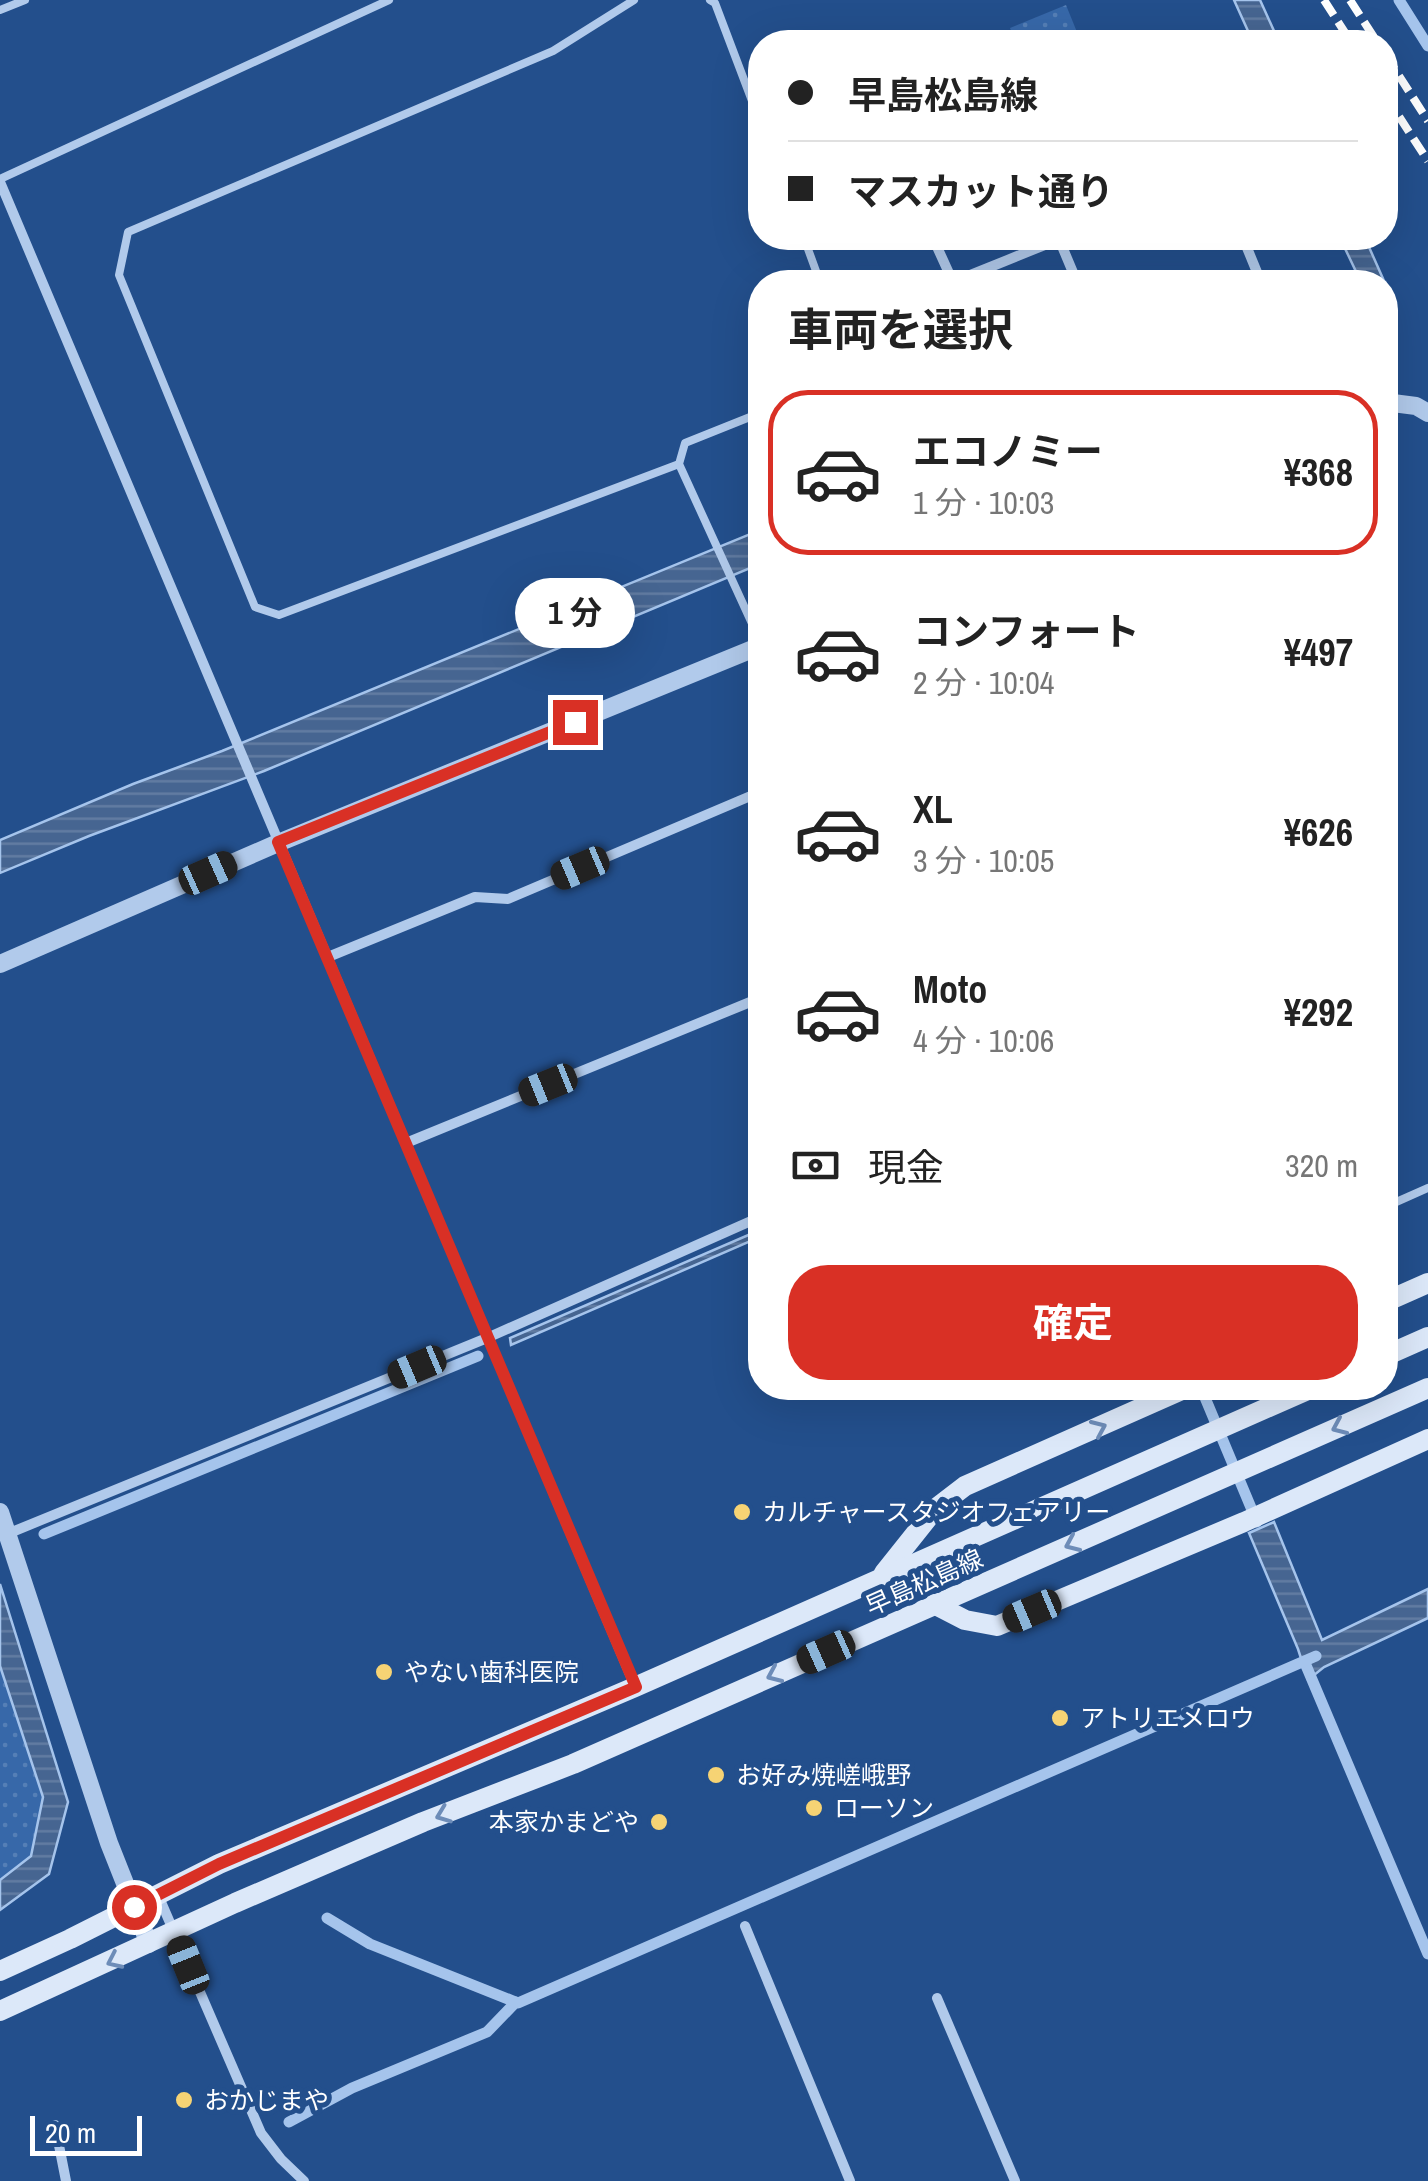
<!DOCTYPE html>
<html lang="ja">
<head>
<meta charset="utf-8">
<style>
  :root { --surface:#fff; --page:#f2f2f2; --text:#222; --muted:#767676; --line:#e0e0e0; --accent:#d93025 }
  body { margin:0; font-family:"Archivo Narrow","Noto Sans JP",sans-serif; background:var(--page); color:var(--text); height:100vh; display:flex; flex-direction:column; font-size:38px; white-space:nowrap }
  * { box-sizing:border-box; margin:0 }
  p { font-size:32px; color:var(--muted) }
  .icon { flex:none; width:55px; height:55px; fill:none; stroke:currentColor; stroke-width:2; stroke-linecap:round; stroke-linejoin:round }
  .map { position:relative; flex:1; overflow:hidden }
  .side { position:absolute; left:748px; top:270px; width:650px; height:1130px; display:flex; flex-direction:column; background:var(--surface); border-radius:40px; box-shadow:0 10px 40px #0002 }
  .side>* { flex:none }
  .top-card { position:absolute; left:748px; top:30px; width:650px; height:220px; border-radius:40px; box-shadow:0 10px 40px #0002; display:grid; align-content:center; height:220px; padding:0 40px; background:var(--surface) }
  .scale { position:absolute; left:30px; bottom:25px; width:112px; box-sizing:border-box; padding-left:10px; border:5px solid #fff; border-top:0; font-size:28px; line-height:35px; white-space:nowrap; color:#fff; -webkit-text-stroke:8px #234f8c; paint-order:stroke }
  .end { position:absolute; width:45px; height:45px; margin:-22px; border:12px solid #d93025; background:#fff; box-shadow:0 0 0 5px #fff }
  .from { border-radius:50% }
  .bubble { position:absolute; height:70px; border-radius:35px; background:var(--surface); box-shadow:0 10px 40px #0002; font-size:32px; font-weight:700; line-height:70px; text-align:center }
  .car { position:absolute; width:30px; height:60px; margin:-30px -15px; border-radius:12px; box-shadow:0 0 8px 2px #0007; background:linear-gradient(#222 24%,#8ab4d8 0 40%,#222 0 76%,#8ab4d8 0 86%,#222 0) }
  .top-card b { display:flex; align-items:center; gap:35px; height:95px; font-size:38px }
  .top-card b+b { border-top:2px solid var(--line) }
  .top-card i { width:25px; height:25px; background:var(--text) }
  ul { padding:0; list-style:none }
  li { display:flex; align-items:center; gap:30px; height:165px; margin:0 20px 15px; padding:0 20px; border:5px solid transparent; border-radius:40px }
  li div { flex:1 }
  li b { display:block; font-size:38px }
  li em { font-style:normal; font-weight:700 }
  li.current { border-color:var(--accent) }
  li>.icon { width:90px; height:90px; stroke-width:1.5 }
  h2 { padding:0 40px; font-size:45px; line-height:120px }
  .pay { display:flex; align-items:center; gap:25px; height:110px; padding:0 40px; font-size:38px }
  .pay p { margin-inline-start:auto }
  .button { display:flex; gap:20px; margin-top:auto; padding:20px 40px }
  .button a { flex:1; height:115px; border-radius:40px; background:var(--accent); color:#fff; font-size:40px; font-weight:700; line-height:115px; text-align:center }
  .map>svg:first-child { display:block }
  .grass { fill:url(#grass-dots) }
  .water { fill:url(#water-rules); stroke:#a5c4ec; stroke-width:2.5 }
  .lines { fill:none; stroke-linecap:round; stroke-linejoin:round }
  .stream { stroke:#a5c4ec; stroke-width:11 }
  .service { stroke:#b1caeb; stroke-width:8 }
  .minor { stroke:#b1caeb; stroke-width:10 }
  .tertiary { stroke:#b1caeb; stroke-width:18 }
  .secondary { stroke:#dce8f9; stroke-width:20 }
  .rail { stroke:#fff; stroke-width:8; stroke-dasharray:18 8; stroke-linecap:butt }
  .oneway { stroke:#6d8cb8 }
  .route { stroke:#d93025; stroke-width:12 }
  .poi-dot { fill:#f6d374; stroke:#234f8c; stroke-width:4 }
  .labels { text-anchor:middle; stroke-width:10; stroke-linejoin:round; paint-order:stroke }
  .poi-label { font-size:25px; fill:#fff; stroke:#234f8c; text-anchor:start }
  .street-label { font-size:25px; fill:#fff; stroke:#234f8c }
</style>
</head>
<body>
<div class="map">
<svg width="1428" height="2181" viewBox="0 0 1428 2181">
  <defs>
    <pattern id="grass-dots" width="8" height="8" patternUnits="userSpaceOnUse" patternTransform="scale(2.5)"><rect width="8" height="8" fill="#3768a9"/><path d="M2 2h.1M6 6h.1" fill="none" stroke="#557fb6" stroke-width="1.8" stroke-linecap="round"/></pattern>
    <pattern id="water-rules" width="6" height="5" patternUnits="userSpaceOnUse" patternTransform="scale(2.5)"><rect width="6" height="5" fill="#466591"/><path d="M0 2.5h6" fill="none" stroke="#627ca2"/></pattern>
  </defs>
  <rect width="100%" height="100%" fill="#234f8c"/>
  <!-- grass -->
  <g class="grass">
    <path d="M 1066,5 L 1081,42 L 1016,42 L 1010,28 Z"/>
    <path d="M 0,1666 L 43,1797 L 31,1856 L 0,1880 Z"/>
  </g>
  <!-- water -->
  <g class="water">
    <path d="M 1234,0 L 1260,0 L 1279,42 L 1253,42 Z"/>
    <path d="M 1340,238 L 1365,238 L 1396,308 L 1385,312 L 1385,282 L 1361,282 Z"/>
    <path d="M 760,530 L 760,564 L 264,771 L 89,836 L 0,873 L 0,840 L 133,784 L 222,751 Z"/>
    <path d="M 760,1230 L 760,1237 L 511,1345 L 510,1338 Z"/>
    <path d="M 1274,1522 L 1322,1640 L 1428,1589 L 1428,1618 L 1324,1667 L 1308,1680 L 1298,1649 L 1249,1533 Z"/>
    <path d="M 0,1584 L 68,1802 L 49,1874 L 0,1910 L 0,1880 L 31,1856 L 43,1797 L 0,1666 Z"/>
  </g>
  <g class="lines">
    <!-- stream -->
    <g class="stream">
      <path d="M 1399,0 L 1428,46"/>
      <path d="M 1201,1388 L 1257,1522"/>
      <path d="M 44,1534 L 478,1356"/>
      <path d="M 1305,1663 L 1428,1954"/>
      <path d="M 327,1918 L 370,1944 L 518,2003 L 1316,1656"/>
      <path d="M 289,2122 L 352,2088 L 487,2032 L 516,2002"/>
    </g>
    <!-- service -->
    <g class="service">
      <path d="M 634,0 L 553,51 L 128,232 L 119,275 L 255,607 L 279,615 L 679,464"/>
      <path d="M 710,0 L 715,3 L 760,122"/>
      <path d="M 0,10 L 25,0"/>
      <path d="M 0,179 L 389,0"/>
      <path d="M 804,238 L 820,282"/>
      <path d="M 760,413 L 685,443 L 679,464 L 760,641"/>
      <path d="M 1385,1207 L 1428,1188"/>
    </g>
    <!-- minor -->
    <g class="minor">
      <path d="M 0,182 L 635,1686"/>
      <path d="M 933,238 L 953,282"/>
      <path d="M 1243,238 L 1261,282"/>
      <path d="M 1059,239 L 1077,282"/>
      <path d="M 953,282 L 1062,238"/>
      <path d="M 328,957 L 475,897 L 508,899 L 760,792"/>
      <path d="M 406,1143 L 760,998"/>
      <path d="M 7,1534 L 487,1338 L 760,1217"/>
      <path d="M 158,1895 L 261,2133 L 281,2159 L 304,2181"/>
      <path d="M 745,1926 L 850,2181"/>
      <path d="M 937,1998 L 1015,2181"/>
      <path d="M 55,2125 L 66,2181"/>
    </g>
    <!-- tertiary -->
    <g class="tertiary">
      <path d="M 1385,402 L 1416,406 L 1428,413"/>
      <path d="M 0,964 L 278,843 L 760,646"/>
      <path d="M 0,1512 L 109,1843 L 149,1944"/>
    </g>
    <!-- secondary -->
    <g class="secondary">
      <path d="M 1385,1302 L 1428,1283"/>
      <path d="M 1385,1356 L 1428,1337"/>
      <path d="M 884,1573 L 935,1509 L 965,1486 L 1186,1388"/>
      <path d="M 934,1604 L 965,1620 L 997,1626 L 1244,1522 L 1428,1439"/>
      <path d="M 0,1971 L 70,1939 L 219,1864 L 635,1687 L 1312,1388"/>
      <path d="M 0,2011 L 235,1903 L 423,1822 L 573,1764 L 1428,1388"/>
    </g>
    <!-- rail -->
    <g class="rail">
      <path d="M 1324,0 L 1351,42"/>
      <path d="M 1350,0 L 1377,42"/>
      <path d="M 1385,54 L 1428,121"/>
      <path d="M 1385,95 L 1428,161"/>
    </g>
  </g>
  <!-- one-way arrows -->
  <defs><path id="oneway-chevron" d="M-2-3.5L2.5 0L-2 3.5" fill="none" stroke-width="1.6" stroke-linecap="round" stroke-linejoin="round" transform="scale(2.5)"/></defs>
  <g class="oneway">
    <use href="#oneway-chevron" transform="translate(1339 1427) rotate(156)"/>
    <use href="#oneway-chevron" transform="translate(1099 1428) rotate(-24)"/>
    <use href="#oneway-chevron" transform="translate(1072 1544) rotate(156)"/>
    <use href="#oneway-chevron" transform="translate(774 1675) rotate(156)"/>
    <use href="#oneway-chevron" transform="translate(443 1815) rotate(159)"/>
    <use href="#oneway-chevron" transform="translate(114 1961) rotate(155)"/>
  </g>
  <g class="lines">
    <!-- route -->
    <path class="route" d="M 134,1907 L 219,1864 L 636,1687 L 278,842 L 575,722"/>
  </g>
  <!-- markers -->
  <g class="poi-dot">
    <circle cx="742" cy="1512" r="10"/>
    <circle cx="384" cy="1672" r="10"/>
    <circle cx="1060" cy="1718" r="10"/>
    <circle cx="716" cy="1775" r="10"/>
    <circle cx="814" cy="1808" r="10"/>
    <circle cx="659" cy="1822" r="10"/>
    <circle cx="184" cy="2100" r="10"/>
  </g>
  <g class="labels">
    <!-- poi labels -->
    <g class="poi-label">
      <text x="762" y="1521">カルチャースタジオフェアリー</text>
      <text x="404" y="1681">やない歯科医院</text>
      <text x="1080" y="1727">アトリエメロウ</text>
      <text x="736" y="1784">お好み焼嵯峨野</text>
      <text x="834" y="1817">ローソン</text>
      <text x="639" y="1831" text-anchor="end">本家かまどや</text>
      <text x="204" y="2109">おかじまや</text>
    </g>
    <!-- street labels -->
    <g class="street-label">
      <text transform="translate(924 1582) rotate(-24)" y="9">早島松島線</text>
    </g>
  </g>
</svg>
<div class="scale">20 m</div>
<i class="end from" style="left:134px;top:1907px"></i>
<i class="end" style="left:575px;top:722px"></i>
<div class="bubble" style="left:515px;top:578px;width:120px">1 分</div>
<i class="car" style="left:580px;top:868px;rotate:247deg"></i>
<i class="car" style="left:208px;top:873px;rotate:66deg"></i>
<i class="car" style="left:548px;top:1085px;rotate:248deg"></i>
<i class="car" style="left:417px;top:1367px;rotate:247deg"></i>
<i class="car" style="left:1032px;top:1611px;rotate:247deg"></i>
<i class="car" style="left:826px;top:1652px;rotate:246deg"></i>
<i class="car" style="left:188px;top:1965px;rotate:338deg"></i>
<div class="top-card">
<b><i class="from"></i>早島松島線</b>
<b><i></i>マスカット通り</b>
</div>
<section class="side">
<h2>車両を選択</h2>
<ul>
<li class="current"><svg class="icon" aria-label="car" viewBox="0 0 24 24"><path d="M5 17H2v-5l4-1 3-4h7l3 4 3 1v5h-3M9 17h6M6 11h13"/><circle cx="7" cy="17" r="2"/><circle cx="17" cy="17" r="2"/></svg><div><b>エコノミー</b><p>1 分 · 10:03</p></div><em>¥368</em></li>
<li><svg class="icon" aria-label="car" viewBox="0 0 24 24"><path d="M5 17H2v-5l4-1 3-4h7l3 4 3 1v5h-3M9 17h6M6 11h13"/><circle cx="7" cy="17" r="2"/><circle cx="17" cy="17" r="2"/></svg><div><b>コンフォート</b><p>2 分 · 10:04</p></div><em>¥497</em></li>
<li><svg class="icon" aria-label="car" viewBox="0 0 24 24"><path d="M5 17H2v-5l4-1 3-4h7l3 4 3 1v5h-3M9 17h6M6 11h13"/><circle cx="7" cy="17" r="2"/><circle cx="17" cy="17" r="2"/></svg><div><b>XL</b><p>3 分 · 10:05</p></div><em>¥626</em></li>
<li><svg class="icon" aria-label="car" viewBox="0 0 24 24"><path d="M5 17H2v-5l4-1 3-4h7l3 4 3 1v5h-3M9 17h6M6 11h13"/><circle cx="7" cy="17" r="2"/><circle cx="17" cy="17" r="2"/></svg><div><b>Moto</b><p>4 分 · 10:06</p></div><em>¥292</em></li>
</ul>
<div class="pay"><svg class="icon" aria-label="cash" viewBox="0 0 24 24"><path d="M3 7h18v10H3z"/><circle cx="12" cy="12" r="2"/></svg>現金<p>320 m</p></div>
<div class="button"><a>確定</a></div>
</section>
</div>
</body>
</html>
